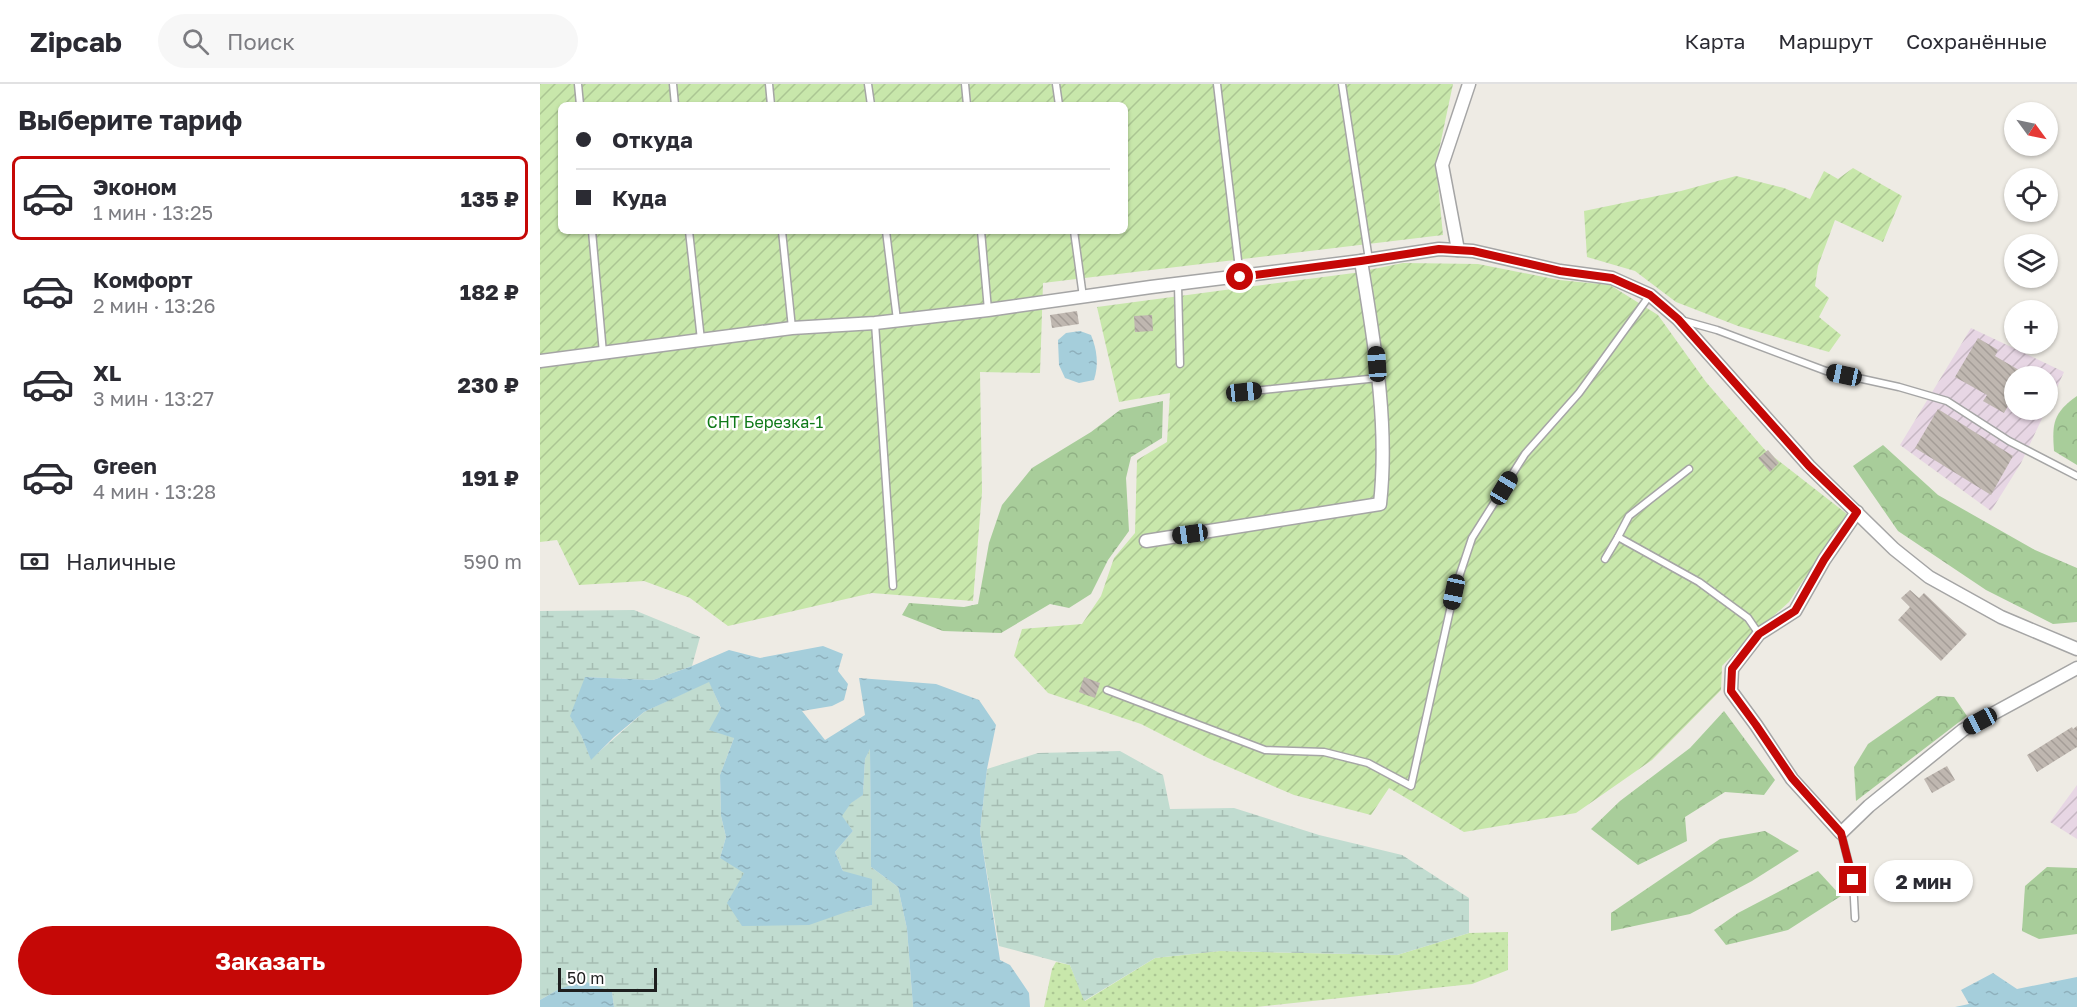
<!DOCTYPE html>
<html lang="ru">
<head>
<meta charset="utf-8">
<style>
  :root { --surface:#fff; --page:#f7f7f7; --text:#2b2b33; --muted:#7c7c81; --line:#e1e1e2; --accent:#c50806 }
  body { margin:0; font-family:"Golos Text",sans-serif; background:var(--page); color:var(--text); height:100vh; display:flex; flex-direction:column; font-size:22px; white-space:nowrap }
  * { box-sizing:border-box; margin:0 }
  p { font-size:20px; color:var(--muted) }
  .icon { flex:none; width:33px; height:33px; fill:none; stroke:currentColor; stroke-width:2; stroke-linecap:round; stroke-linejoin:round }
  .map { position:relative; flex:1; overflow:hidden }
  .details { display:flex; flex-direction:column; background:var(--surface); width:540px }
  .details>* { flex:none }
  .hud { position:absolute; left:18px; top:18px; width:570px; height:132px; border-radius:9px; box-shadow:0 2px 4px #0004; display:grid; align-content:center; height:132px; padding:0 18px; background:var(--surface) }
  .needle { width:39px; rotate:123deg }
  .buttons { position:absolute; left:1464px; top:18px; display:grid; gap:12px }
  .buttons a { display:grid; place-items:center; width:54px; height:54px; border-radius:50%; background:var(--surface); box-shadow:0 2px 4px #0004; font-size:30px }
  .scale { position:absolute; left:18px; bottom:15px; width:99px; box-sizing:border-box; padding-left:6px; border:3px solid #1e1e1e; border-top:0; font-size:16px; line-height:21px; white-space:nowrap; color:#1e1e1e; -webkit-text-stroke:4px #fff; paint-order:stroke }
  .end { position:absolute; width:27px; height:27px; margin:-14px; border:8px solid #c50806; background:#fff; box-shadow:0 0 0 3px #fff }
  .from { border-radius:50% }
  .bubble { position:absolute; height:42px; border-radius:21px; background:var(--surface); box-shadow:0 2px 4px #0004; font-size:20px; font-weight:700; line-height:42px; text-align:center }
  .car { position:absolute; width:18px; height:36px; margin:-18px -9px; border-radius:8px; box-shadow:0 0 4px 2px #0007; background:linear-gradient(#222 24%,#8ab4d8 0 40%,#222 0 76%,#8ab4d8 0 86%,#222 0) }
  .hud b { display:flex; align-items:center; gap:21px; height:57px; font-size:22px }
  .hud b+b { border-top:2px solid var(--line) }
  .hud i { width:15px; height:15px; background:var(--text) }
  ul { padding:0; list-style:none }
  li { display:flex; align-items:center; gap:18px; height:84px; margin:0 12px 9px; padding:0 6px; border:3px solid transparent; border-radius:9px }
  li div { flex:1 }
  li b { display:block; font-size:22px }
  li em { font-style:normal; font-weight:700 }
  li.on { border-color:var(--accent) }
  li>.icon { width:54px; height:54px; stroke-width:1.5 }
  h2 { padding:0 18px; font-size:27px; line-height:72px }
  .pay { display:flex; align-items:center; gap:15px; height:66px; padding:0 18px; font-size:22px }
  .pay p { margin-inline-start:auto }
  .cta { display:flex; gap:12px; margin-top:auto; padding:12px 18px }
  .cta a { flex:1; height:69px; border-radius:36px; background:var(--accent); color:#fff; font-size:24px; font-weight:700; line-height:69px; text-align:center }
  header { display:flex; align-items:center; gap:36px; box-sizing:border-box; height:84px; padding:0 30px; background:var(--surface); border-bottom:2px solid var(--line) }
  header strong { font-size:28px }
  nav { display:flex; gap:33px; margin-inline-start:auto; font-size:21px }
  .search { width:420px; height:54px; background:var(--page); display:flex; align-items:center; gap:15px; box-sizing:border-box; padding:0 21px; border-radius:33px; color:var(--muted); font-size:22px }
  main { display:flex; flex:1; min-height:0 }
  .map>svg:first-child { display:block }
  .industrial { fill:url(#industrial-furrows) }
  .grass { fill:url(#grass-dots) }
  .forest { fill:url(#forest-crowns) }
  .wetland { fill:url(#wetland-marsh) }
  .garden { fill:url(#garden-furrows); fill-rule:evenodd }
  .water { fill:url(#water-ripples) }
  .building { fill:url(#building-back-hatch) }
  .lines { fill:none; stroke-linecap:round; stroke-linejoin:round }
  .service-casing { stroke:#a5a5a5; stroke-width:9 }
  .minor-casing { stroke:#a5a5a5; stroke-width:15 }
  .service { stroke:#fff; stroke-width:6 }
  .minor { stroke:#fff; stroke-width:12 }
  .route { stroke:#c50806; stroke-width:8 }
  .labels { text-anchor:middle; stroke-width:5; stroke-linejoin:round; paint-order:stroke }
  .park-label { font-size:16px; fill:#0f7918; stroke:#fff }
</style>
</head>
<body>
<header>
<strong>Zipcab</strong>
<div class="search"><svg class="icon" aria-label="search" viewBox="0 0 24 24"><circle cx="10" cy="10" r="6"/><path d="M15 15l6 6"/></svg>Поиск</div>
<nav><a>Карта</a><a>Маршрут</a><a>Сохранённые</a></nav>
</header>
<main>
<section class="details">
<h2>Выберите тариф</h2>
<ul>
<li class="on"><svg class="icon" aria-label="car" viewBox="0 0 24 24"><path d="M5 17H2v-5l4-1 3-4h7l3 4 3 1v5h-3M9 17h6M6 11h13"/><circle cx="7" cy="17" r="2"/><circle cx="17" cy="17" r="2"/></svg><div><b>Эконом</b><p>1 мин · 13:25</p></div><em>135 ₽</em></li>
<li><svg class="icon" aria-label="car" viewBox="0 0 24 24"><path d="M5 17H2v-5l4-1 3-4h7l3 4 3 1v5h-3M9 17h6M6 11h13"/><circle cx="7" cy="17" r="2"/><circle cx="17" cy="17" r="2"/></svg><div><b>Комфорт</b><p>2 мин · 13:26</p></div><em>182 ₽</em></li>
<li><svg class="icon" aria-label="car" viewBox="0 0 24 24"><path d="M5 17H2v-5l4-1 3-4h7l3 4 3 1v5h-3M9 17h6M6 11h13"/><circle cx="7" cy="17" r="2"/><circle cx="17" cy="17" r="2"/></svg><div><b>XL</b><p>3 мин · 13:27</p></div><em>230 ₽</em></li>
<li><svg class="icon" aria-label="car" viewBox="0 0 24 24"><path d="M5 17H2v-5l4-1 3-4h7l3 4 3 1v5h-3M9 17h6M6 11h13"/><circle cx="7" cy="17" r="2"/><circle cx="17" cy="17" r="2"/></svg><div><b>Green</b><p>4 мин · 13:28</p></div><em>191 ₽</em></li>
</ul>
<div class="pay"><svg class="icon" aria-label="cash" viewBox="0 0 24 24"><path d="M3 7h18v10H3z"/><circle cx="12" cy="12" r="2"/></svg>Наличные<p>590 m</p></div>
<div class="cta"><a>Заказать</a></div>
</section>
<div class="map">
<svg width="1537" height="923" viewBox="0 0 1537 923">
  <defs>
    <pattern id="industrial-furrows" width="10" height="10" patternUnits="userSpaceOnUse" patternTransform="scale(1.5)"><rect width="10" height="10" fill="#e7d6e4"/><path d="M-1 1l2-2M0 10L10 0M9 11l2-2" fill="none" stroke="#c6b7c3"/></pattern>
    <pattern id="grass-dots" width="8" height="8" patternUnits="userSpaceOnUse" patternTransform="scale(1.5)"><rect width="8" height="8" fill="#c8e7ab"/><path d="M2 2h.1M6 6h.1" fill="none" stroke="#abc693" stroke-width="1.8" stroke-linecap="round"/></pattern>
    <pattern id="forest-crowns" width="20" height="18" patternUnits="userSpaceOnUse" patternTransform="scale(1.5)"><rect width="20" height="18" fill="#a8cd9a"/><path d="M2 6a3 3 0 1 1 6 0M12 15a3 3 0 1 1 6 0" fill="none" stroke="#90b084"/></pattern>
    <pattern id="wetland-marsh" width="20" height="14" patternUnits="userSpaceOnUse" patternTransform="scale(1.5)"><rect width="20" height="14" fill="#c1dcd0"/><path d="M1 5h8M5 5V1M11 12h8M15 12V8" fill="none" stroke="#a5bcb2"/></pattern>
    <pattern id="garden-furrows" width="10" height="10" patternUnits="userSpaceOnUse" patternTransform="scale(1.5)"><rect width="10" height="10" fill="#c8e7ab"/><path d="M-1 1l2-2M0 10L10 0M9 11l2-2" fill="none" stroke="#abc693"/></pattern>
    <pattern id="water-ripples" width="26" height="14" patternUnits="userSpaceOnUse" patternTransform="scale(1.5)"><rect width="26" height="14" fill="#a5cedb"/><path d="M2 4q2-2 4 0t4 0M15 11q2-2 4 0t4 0" fill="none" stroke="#8eb0bc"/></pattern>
    <pattern id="building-back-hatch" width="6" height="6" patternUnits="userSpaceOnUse" patternTransform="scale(1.5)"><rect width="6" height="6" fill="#bfb7b0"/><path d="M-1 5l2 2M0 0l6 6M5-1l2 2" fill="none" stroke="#a49d97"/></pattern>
  </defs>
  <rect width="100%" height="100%" fill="#eeebe4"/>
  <!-- industrial -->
  <g class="industrial">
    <path d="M 1431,244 L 1524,288 L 1508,323 L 1508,292 L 1474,292 L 1474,326 L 1506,326 L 1481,379 L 1451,427 L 1360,361 Z"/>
    <path d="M 1537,701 L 1537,755 L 1510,738 Z"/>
  </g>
  <!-- grass -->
  <path class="grass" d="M 968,848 L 968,886 L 932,900 L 716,923 L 504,923 L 512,885 L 516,878 L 530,881 L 545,917 L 615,874 L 680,867 L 857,871 L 929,849 Z"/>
  <!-- forest -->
  <g class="forest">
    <path d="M 1537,312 L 1537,381 L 1514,367 C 1512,339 1513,329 1537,312 Z"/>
    <path d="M 623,317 L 622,354 L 591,373 L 586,394 L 589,447 L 568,476 L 551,510 L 529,524 L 510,520 L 461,549 L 403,547 L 362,531 L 369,519 L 424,523 L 438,520 L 449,459 L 462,421 L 492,384 L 551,348 L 580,326 Z"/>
    <path d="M 1343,361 L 1398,411 L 1495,466 L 1537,484 L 1537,538 L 1513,540 L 1446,506 L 1358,447 L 1313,382 Z"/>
    <path d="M 1397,612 L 1414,613 L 1427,632 L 1316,717 L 1314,683 L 1328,660 Z"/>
    <path d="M 1184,627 L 1235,696 L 1224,711 L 1185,708 L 1145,733 L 1147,757 L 1098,781 L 1051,745 L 1080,717 L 1150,664 Z"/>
    <path d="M 1225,747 L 1259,767 L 1212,797 L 1150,830 L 1071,847 L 1071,829 L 1180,755 Z"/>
    <path d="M 1507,783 L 1537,784 L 1537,850 L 1499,855 L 1482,847 L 1485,802 Z"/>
    <path d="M 1278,787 L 1301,812 L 1248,846 L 1186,861 L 1174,846 L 1198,829 Z"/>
  </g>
  <!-- wetland -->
  <g class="wetland">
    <path d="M 94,526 L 160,553 L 152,582 L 113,596 L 45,593 L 41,651 L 51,675 L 104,628 L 169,597 L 194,654 L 180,691 L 181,732 L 186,753 L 180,774 L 309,827 L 332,821 L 303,787 L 295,768 L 313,747 L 301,732 L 311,718 L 323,711 L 325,675 L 330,664 L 331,783 L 358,803 L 367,845 L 373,923 L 74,923 L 72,908 L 19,905 L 0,916 L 0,527 Z"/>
    <path d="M 580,667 L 623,691 L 630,725 L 694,724 L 779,751 L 862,771 L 929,814 L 929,849 L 857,871 L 680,867 L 615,874 L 544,917 L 530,881 L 459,862 L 440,747 L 447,685 L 498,669 Z"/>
  </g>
  <!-- garden -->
  <g class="garden">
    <path d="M 0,0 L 913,0 L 896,80 L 903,151 L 503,199 L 500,289 L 440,288 L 442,408 L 433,517 L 332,509 L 188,542 L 150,514 L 104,497 L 39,501 L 17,456 L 0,458 ZM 21,21 L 585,21 L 585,147 L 21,147 Z"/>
    <path d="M 1313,84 L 1362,112 L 1343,158 L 1295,136 L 1278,182 L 1275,202 L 1289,214 L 1279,233 L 1301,251 L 1289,268 L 1198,242 L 1136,218 L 1095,187 L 1047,173 L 1044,127 L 1141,107 L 1196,92 L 1244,104 L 1270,115 L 1284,87 L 1298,95 Z"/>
    <path d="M 863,179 L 938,180 L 1019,196 L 1070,201 L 1118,231 L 1166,298 L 1225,366 L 1307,430 L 1249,518 L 1208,555 L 1182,582 L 1181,606 L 1112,676 L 1036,729 L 924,748 L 849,704 L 831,731 L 754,711 L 668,674 L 601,640 L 508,609 L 474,572 L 482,545 L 542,540 L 561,512 L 574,474 L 595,449 L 597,376 L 627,358 L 630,309 L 579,318 L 557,223 L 814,189 Z"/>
  </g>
  <!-- water -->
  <g class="water">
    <path d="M 540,247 L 551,251 C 557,266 559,280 554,296 L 539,299 L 525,294 L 519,281 L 518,256 L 526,249 Z"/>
    <path d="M 283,562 L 303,570 L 298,587 L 308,600 L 304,616 L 292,622 L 262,627 L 285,656 L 325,631 L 319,594 L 396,600 L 439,616 L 456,641 L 447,685 L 440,747 L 460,876 L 470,881 L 489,909 L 490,923 L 373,923 L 367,845 L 358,803 L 331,783 L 330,665 L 325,675 L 323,711 L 311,719 L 302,732 L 313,747 L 295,768 L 303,787 L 332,795 L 332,821 L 309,827 L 269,841 L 202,842 L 187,819 L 204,789 L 180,774 L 186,753 L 181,732 L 180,691 L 194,654 L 169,646 L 181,624 L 169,598 L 104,628 L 74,653 L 51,676 L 41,651 L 30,632 L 45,593 L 113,596 L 152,582 L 189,566 L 220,574 Z"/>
    <path d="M 1453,889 L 1477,905 L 1537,893 L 1537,923 L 1415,923 L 1429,920 L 1421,906 Z"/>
    <path d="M 44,897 L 72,908 L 74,923 L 0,923 L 0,916 L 19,905 Z"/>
  </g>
  <!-- building -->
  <g class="building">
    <path d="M 537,227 L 539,240 L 512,244 L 510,231 Z"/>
    <path d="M 612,231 L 613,247 L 595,248 L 594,232 Z"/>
    <path d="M 1438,254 L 1458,266 L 1455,272 L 1489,292 L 1474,292 L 1474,311 L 1464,329 L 1443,317 L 1447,311 L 1415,293 Z"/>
    <path d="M 1398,325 L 1473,372 L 1451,411 L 1375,364 Z"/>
    <path d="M 1228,366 L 1239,379 L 1230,388 L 1218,374 Z"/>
    <path d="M 1370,506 L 1379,514 L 1384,509 L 1427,550 L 1401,577 L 1358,536 L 1370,523 L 1361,514 Z"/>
    <path d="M 544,593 L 560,599 L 555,614 L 539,608 Z"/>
    <path d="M 1537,642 L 1537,663 L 1497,688 L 1487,671 L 1532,643 L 1533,645 Z"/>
    <path d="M 1407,682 L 1415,696 L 1392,709 L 1384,695 Z"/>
  </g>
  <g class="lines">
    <defs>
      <g id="service">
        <path d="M 38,0 L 40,21"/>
        <path d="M 133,0 L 135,21"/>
        <path d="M 229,0 L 231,21"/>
        <path d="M 328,0 L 331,21"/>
        <path d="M 425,0 L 427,21"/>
        <path d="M 516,0 L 519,21"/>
        <path d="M 677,0 L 700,193"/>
        <path d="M 802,0 L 829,176"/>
        <path d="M 52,147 L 63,269"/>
        <path d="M 149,147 L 161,256"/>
        <path d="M 242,147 L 252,244"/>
        <path d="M 346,147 L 357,236"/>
        <path d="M 441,147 L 448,226"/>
        <path d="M 534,147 L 543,213"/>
        <path d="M 638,201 L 640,280"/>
        <path d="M 1141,236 L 1177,246 L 1286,287 L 1359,303 L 1407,317 L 1469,357 L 1537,392"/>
        <path d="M 335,239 L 353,502"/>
        <path d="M 704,308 L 838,294"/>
        <path d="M 1078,453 L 1089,432 L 1149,385"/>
        <path d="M 1065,475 L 1078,453 L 1159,498 L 1208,534 L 1219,550"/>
        <path d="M 567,606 L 725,666 L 784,668 L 828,679 L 871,702 L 914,508 L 932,454 L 985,370 L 1039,309 L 1110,211"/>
        <path d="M 1301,749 L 1313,796 L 1315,834"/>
      </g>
      <g id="minor">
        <path d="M 918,166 L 902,81 L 929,0"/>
        <path d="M 0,277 L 252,244 L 335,239 L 448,226 L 611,203 L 821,177 L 899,165 L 933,167 L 1020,187 L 1072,194 L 1110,211 L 1138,235 L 1269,382 L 1354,465 L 1389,493 L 1461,533 L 1537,565"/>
        <path d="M 1317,428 L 1284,476 L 1255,527 L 1219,550 L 1192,585 L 1191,607 L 1216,641 L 1252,695 L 1301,749 L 1329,722 L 1423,646 L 1537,584"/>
        <path d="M 606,457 L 840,420 C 849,339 834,257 821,177"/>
      </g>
    </defs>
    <!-- service casing -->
    <use href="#service" class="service-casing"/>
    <!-- minor casing -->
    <use href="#minor" class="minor-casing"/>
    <!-- service -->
    <use href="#service" class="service"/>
    <!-- minor -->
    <use href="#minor" class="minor"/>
  </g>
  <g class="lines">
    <!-- route -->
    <path class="route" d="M 700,193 L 821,177 L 899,165 L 933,167 L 1020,187 L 1072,194 L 1110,211 L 1138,235 L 1269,382 L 1317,428 L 1284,476 L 1255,527 L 1219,550 L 1192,585 L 1191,607 L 1216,641 L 1252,694 L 1301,749 L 1313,796"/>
  </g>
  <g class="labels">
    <!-- park labels -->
    <g class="park-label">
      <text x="225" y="344">СНТ Березка-1</text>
    </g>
  </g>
</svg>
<div class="buttons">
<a><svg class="needle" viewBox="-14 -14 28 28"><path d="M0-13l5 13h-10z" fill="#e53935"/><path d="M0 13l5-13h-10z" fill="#7c7c81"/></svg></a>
<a><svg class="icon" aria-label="locate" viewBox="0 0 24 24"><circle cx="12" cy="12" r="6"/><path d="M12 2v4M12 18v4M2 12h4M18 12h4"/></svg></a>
<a><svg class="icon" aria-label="layers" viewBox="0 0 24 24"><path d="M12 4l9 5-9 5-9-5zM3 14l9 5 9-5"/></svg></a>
<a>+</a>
<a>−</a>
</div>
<div class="scale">50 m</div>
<i class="end from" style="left:700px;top:193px"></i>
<i class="end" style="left:1313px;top:796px"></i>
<div class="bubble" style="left:1334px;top:776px;width:99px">2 мин</div>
<i class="car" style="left:837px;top:280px;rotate:356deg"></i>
<i class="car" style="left:1304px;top:291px;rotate:282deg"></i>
<i class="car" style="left:704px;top:308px;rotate:84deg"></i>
<i class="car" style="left:964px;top:404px;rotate:31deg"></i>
<i class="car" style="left:650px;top:450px;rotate:262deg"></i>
<i class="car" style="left:914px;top:508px;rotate:192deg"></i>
<i class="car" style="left:1440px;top:637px;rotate:242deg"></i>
<div class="hud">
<b><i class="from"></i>Откуда</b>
<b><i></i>Куда</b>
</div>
</div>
</main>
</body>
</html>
